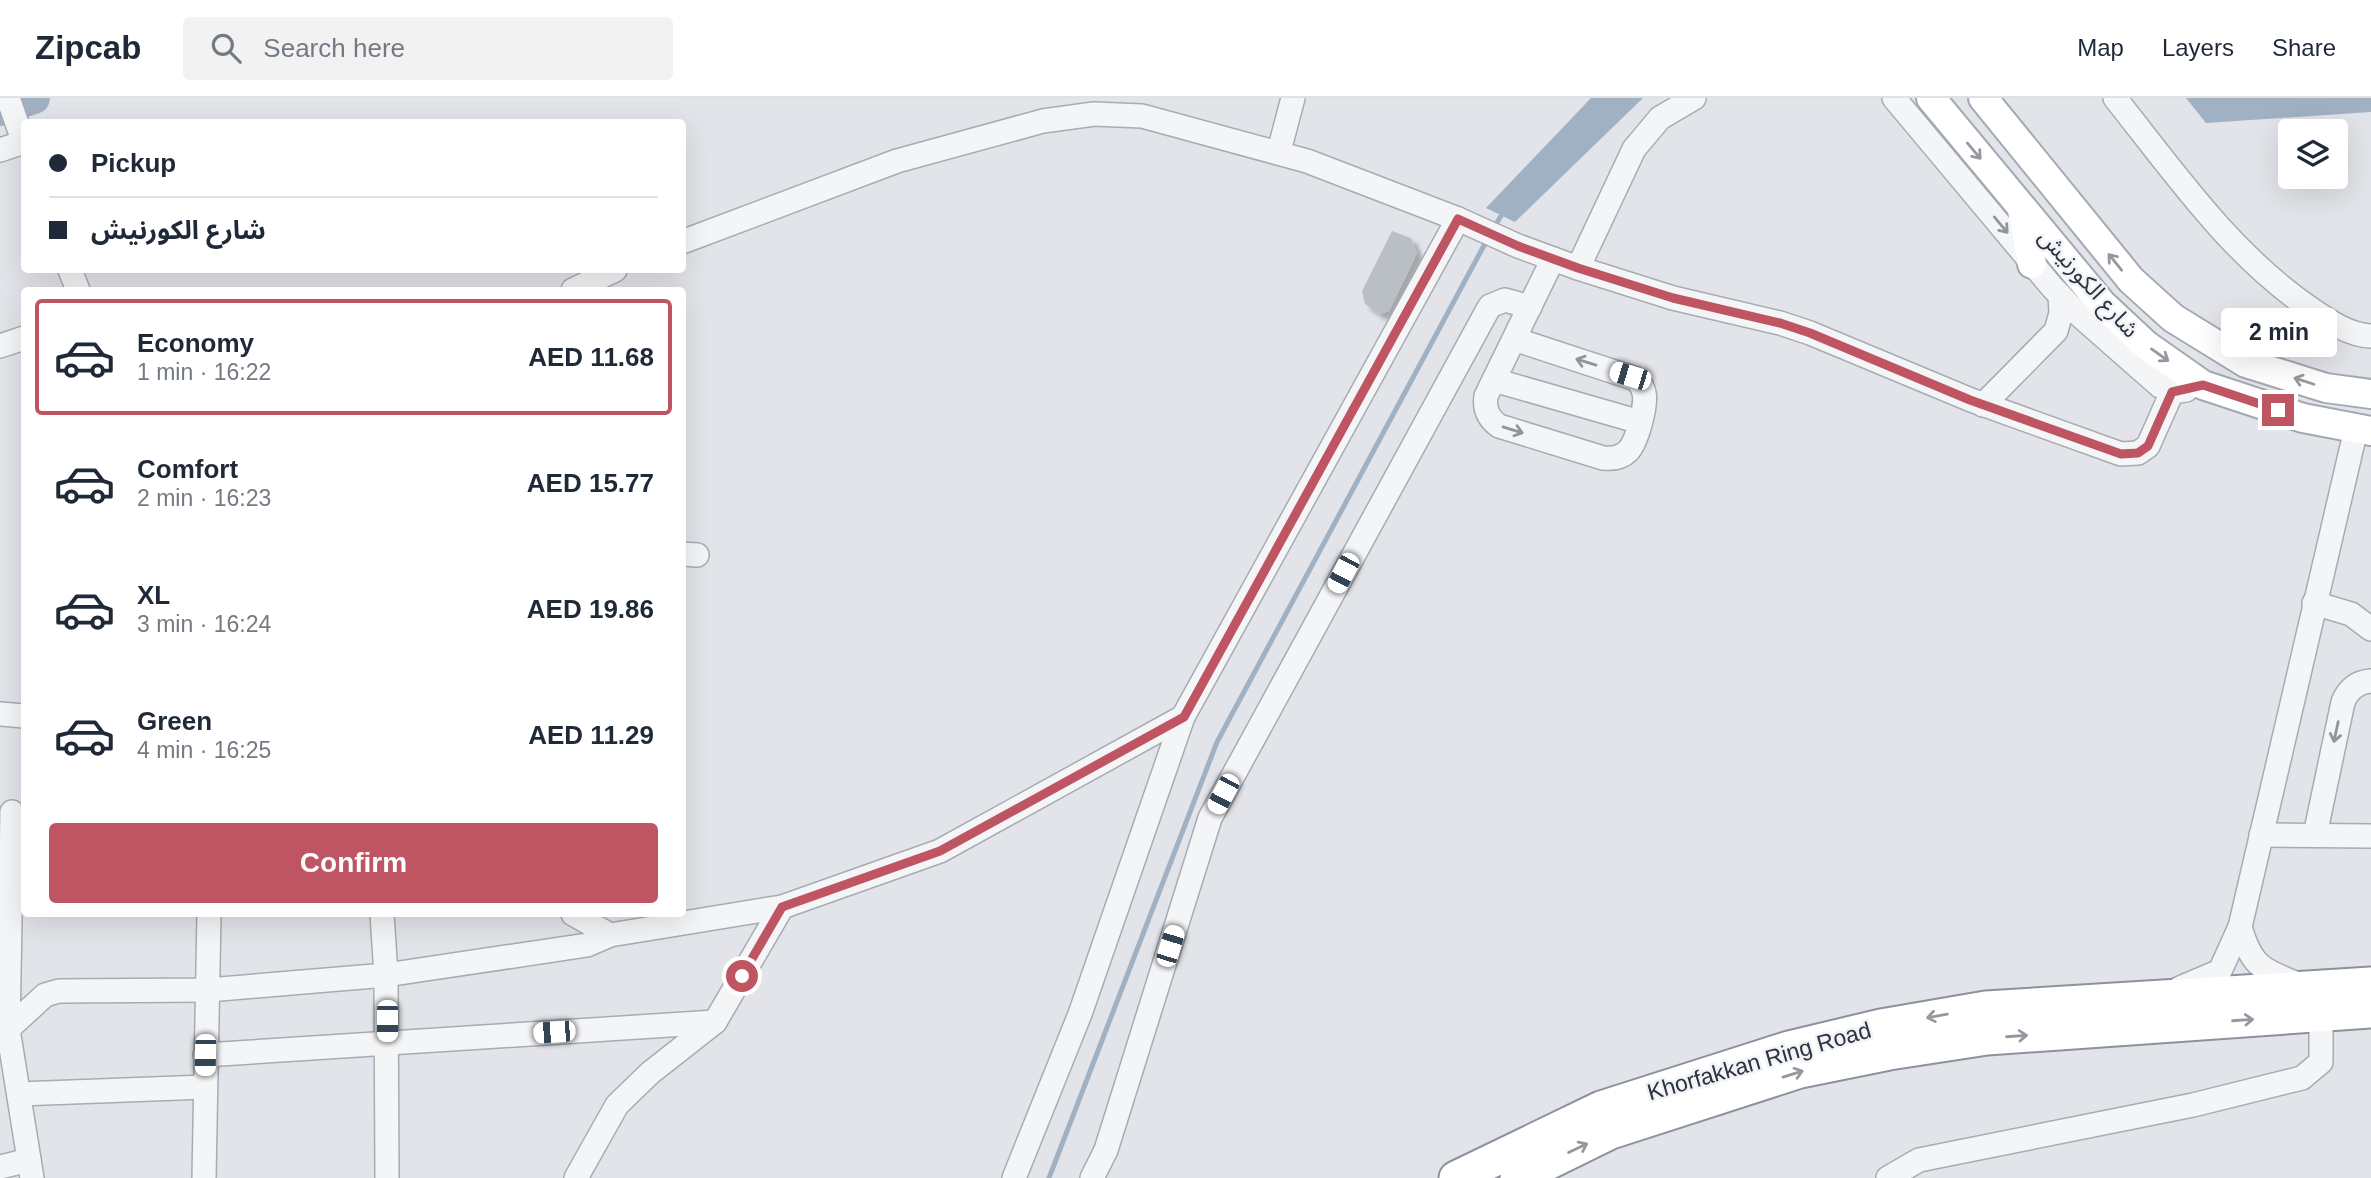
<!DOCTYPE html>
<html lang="en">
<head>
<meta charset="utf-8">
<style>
  :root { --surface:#fff; --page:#f2f2f3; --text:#1f2937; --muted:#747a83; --line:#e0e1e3; --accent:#bf5563 }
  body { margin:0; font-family:Arial,"Noto Sans Arabic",sans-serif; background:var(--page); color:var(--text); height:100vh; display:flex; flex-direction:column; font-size:26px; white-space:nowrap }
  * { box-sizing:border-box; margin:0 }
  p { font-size:23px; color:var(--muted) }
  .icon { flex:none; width:38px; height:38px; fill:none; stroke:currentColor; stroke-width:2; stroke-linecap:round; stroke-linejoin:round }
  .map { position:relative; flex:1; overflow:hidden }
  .side { position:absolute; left:21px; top:189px; width:665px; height:630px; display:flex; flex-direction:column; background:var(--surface); border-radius:7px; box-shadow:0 7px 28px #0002 }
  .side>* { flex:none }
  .top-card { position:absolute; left:21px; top:21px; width:665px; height:154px; border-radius:7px; box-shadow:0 7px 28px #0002; display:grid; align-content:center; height:154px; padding:0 28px; background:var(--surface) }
  .tools { position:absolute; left:2278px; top:21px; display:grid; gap:14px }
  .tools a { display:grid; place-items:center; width:70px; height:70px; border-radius:7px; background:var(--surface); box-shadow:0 7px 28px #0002; font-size:35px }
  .end { position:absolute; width:32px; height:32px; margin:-16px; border:9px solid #bf5563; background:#fff; box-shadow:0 0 0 4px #fff }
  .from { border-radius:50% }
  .bubble { position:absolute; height:49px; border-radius:7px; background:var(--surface); box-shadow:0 7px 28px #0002; font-size:23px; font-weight:600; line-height:49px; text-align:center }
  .car { position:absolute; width:21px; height:42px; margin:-21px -10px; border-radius:9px; box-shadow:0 0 5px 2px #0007; background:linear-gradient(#fff 24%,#345 0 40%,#fff 0 76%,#345 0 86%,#fff 0) }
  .top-card b { display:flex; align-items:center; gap:24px; height:66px; font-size:26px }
  .top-card b+b { border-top:2px solid var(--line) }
  .top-card i { width:18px; height:18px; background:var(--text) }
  ul { padding:12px 0 0; list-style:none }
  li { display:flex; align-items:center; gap:21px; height:116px; margin:0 14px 10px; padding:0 14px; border:4px solid transparent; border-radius:7px }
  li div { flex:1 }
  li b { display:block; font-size:26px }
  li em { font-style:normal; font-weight:600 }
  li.active { border-color:var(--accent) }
  li>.icon { width:63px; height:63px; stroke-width:1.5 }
  .primary-button { display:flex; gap:14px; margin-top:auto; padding:14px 28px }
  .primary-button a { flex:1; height:80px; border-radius:7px; background:var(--accent); color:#fff; font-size:28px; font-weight:600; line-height:80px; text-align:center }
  header { display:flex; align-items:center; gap:42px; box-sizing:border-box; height:98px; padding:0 35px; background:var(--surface); border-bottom:2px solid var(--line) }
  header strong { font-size:33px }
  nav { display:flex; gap:38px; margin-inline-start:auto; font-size:24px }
  .search { width:490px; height:63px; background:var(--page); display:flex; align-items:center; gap:18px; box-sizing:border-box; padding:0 24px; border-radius:7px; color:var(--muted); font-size:26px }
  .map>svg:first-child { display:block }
  .water { fill:#a1b1c4 }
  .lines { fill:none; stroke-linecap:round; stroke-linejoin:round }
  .stream { stroke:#a1b1c4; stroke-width:5 }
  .river { stroke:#a1b1c4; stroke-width:32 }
  .building { fill:#babec5; filter:url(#shadow) }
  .minor-casing { stroke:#a8abb3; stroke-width:26 }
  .major-casing { stroke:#a3a9b3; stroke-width:32 }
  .highway-casing { stroke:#8b929e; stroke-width:37 }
  .minor { stroke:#f4f5f7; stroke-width:23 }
  .major { stroke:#fff; stroke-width:28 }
  .highway { stroke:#fff; stroke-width:33 }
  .oneway { stroke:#96989f }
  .oneway2 { stroke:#90949b }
  .route { stroke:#bf5563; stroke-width:9 }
  .labels { text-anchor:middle; stroke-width:5; stroke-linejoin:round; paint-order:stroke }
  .street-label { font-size:23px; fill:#2c323f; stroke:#f1f3f6 }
</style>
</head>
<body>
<header>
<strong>Zipcab</strong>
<div class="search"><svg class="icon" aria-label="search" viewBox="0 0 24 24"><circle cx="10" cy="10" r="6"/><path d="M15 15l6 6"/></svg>Search here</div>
<nav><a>Map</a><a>Layers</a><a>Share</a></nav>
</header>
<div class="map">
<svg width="2371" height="1080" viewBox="0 0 2371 1080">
  <defs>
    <filter id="shadow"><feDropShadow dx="6" dy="6" stdDeviation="2" flood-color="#0004"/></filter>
  </defs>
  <rect width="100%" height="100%" fill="#e2e4e9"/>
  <!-- water -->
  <g class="water">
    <path d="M 1591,0 L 1643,0 L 1515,124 L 1486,110 Z"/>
    <path d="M 2186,0 L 2371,0 L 2371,14 L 2206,25 Z"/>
  </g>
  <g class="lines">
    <!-- stream -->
    <g class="stream">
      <path d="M 1493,131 L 1504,113"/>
      <path d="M 1049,1080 L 1217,644 L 1488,140"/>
    </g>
    <!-- river -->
    <path class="river" d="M 0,12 L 34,0"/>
  </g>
  <!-- building -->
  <path class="building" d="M 1392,133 L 1411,140 L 1417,155 L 1389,213 L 1380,216 L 1365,206 L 1362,193 Z"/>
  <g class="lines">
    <defs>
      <g id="minor">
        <path d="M 8,0 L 24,45"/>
        <path d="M 1894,0 L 2052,189 L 2077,215 L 2160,288 L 2172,294 L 2186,292"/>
        <path d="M 2115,0 C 2174,74 2229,154 2308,209 C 2327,222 2348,237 2371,238"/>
        <path d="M 0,52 L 24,44"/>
        <path d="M 1279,53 L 1293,0"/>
        <path d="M 682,144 L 897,63 L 1043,23 L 1094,16 L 1142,18 L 1307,63 L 1458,121 L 1518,148 L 1578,170 L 1673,200 L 1780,225 L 1810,235 L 1971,302 L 2121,356 L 2138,355 L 2148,348 L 2172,294"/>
        <path d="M 1578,170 L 1634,51 L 1660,20 L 1694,0"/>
        <path d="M 70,172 L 78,192"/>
        <path d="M 573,192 L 615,172"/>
        <path d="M 1514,241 L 1636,281 C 1640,285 1643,289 1644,295 C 1647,306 1637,344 1628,353 C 1621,360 1612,361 1603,360 L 1499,328 C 1488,320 1484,311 1486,298 L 1553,161"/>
        <path d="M 0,248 L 24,240"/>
        <path d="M 1494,282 L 1640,324"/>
        <path d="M 1983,307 L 2056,233 L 2061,215 L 2060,197"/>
        <path d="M 682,456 L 697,457"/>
        <path d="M 2314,505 L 2351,516 L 2371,531"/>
        <path d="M 0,616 L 24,618"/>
        <path d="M 12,714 L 8,931 L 32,1080"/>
        <path d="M 2261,737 L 2371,738"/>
        <path d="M 2315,737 L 2343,604 C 2348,592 2357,584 2371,583"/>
        <path d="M 782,809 L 940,753 L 1183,619"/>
        <path d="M 382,816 L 386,877 L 387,1080"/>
        <path d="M 573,816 L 610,837"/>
        <path d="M 2240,829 L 2356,331"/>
        <path d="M 2180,890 L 2220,873 L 2240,829 C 2252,870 2262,871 2300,887"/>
        <path d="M 0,932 L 8,931 L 45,897 L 59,893 L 208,892 L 386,877 L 587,847 L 610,837 L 782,809 L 715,924 L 650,975 L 617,1007 L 576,1080"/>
        <path d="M 205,957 L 715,924"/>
        <path d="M 19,996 L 205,989"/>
        <path d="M 0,1069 L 29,1062"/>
        <path d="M 204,1080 L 209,816"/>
        <path d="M 1014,1080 L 1080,916 L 1183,619 L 1458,121"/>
        <path d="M 1092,1080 L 1106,1052 L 1210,720 L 1486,215 L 1490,208 L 1505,202 L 1530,209"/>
        <path d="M 1888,1080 L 1919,1062 L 2193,1007 L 2302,980 L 2321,964 L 2321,917"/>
      </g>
      <g id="major">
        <path d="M 1931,0 L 2102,206 L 2146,247 L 2203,287 L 2303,320 L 2371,333"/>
        <path d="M 1983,0 L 2131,182 L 2173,220 L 2246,265 L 2326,290 L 2371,296"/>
        <path d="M 2022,112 L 2032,166"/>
      </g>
      <g id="highway">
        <path d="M 1456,1080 L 1601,1010 L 1789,950 L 1881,928 L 1986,910 L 2371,886"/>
        <path d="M 1517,1080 L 1611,1034 L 1800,973 L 1889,955 L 1987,940 L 2371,913"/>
      </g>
    </defs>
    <!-- minor casing -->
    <use href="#minor" class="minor-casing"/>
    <!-- major casing -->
    <use href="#major" class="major-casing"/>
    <!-- highway casing -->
    <use href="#highway" class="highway-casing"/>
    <!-- minor -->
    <use href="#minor" class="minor"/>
    <!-- major -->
    <use href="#major" class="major"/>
    <!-- highway -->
    <use href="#highway" class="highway"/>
  </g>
  <!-- one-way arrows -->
  <defs><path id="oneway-shaft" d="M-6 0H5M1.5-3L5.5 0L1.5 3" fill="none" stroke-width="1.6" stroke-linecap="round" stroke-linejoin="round" transform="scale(1.75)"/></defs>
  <g class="oneway">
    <use href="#oneway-shaft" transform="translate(1974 53) rotate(50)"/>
    <use href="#oneway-shaft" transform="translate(2115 164) rotate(-129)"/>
    <use href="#oneway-shaft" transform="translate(2160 257) rotate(35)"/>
    <use href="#oneway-shaft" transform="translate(2304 283) rotate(-162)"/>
    <use href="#oneway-shaft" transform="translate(1937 918) rotate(170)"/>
    <use href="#oneway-shaft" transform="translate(2243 922) rotate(-4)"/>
    <use href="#oneway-shaft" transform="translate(2017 938) rotate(-4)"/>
    <use href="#oneway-shaft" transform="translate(1793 976) rotate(-17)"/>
    <use href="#oneway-shaft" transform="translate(1578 1050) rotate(-26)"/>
  </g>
  <g class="oneway2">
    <use href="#oneway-shaft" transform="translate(2001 127) rotate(50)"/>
    <use href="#oneway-shaft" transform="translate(1586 264) rotate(-163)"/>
    <use href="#oneway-shaft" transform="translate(1513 332) rotate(17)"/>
    <use href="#oneway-shaft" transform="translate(2336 634) rotate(102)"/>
  </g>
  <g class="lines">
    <!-- route -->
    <path class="route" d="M 742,878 L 782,809 L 940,753 L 1184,619 L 1458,121 L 1518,148 L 1578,170 L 1673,200 L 1780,225 L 1810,235 L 1970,302 L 2121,356 L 2138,355 L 2148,348 L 2172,294 L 2203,287 L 2278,312"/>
  </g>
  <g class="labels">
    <!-- street labels -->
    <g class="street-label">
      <text transform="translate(2089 185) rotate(48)" y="8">شارع الكورنيش</text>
      <text transform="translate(1759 963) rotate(-16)" y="8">Khorfakkan Ring Road</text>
    </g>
  </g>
</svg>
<div class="tools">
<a><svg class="icon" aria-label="layers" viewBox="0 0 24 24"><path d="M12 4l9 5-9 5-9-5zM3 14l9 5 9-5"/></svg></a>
</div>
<i class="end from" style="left:742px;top:878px"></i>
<i class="end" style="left:2278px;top:312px"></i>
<div class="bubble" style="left:2221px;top:210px;width:116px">2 min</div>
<i class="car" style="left:1630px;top:278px;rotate:287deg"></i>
<i class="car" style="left:1343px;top:475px;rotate:208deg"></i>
<i class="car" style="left:1223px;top:696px;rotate:208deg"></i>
<i class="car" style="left:1170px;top:848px;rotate:17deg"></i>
<i class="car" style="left:387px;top:923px;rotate:180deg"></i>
<i class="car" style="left:554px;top:934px;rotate:266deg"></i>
<i class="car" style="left:205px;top:957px;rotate:181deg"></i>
<div class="top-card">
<b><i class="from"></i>Pickup</b>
<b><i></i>شارع الكورنيش</b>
</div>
<section class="side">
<ul>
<li class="active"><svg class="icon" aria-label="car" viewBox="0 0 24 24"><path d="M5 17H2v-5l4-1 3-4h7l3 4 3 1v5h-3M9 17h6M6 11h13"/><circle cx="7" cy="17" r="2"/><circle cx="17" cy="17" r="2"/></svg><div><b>Economy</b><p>1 min · 16:22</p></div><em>AED 11.68</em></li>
<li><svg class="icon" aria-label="car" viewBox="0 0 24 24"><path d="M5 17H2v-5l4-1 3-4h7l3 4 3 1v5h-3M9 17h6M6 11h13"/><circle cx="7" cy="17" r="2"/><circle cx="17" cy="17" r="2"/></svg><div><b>Comfort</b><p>2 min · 16:23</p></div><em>AED 15.77</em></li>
<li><svg class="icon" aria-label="car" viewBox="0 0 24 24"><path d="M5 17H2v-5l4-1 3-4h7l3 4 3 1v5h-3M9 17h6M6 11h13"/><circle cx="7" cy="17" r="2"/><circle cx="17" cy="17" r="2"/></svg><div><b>XL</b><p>3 min · 16:24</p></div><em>AED 19.86</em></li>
<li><svg class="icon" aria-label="car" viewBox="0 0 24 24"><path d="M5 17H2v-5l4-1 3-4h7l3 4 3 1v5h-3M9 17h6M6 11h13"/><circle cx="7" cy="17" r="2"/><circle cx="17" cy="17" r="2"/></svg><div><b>Green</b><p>4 min · 16:25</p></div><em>AED 11.29</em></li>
</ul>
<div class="primary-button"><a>Confirm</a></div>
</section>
</div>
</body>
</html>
